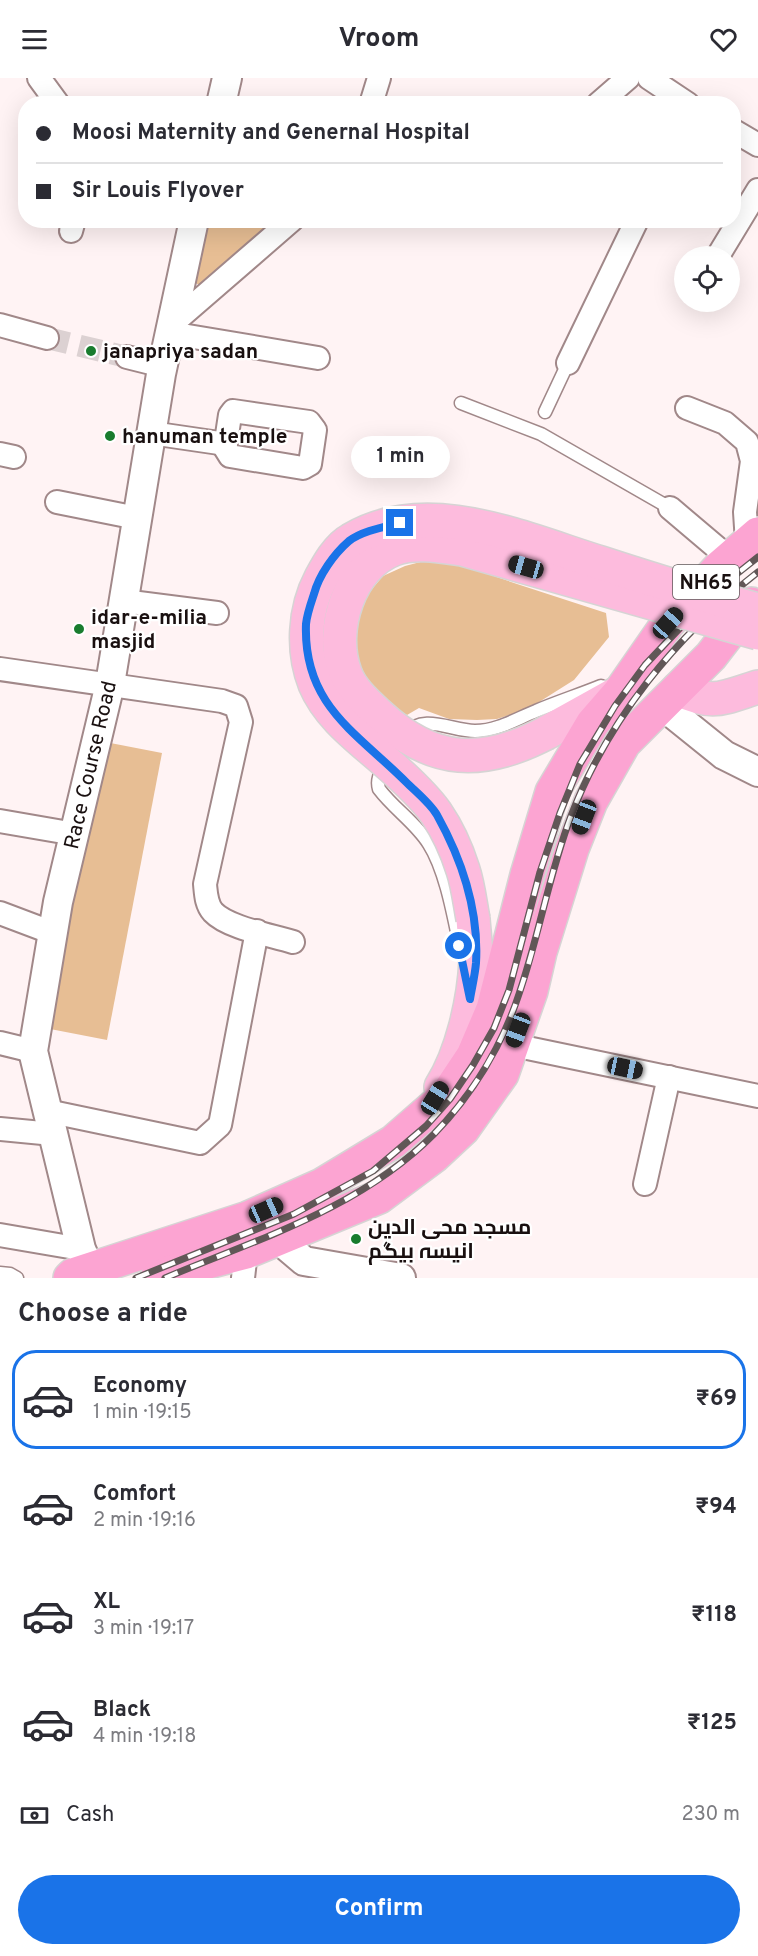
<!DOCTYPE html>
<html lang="en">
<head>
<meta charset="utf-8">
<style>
  :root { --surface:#fff; --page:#f2f2f3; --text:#2b2b33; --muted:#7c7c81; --line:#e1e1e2; --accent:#1a73e8 }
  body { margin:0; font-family:Overpass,Cairo,sans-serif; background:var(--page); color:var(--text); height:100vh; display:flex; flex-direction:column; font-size:22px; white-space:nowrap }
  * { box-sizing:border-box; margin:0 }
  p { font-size:20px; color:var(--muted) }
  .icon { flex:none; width:33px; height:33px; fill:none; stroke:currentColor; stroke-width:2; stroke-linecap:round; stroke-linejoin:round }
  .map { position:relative; height:1200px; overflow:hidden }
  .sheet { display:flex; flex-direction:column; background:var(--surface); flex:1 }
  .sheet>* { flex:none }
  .guide { position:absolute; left:18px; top:18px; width:723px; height:132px; border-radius:24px; box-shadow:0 6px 24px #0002; display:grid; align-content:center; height:132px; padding:0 18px; background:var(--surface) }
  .buttons { position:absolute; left:674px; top:168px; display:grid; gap:12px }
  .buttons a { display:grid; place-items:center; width:66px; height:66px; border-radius:50%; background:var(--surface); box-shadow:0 6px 24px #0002; font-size:30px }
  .end { position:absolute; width:27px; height:27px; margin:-14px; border:8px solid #1a73e8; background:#fff; box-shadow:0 0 0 3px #fff }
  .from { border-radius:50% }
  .bubble { position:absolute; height:42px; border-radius:21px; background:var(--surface); box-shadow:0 6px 24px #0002; font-size:20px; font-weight:700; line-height:42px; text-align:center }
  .car { position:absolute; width:18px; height:36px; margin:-18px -9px; border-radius:8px; box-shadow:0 0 4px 2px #0007; background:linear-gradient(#222 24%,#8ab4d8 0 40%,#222 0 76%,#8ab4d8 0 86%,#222 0) }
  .guide b { display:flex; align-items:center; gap:21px; height:57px; font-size:22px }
  .guide b+b { border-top:2px solid var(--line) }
  .guide i { width:15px; height:15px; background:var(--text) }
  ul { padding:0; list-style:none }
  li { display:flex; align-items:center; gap:18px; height:99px; margin:0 12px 9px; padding:0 6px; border:3px solid transparent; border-radius:24px }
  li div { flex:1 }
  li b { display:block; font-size:22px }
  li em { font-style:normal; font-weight:700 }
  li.on { border-color:var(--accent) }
  li>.icon { width:54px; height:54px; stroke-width:1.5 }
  h2 { padding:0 18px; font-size:27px; line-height:72px }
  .pay { display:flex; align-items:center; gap:15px; height:66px; padding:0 18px; font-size:22px }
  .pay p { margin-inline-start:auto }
  .primary-button { display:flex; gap:12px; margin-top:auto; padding:12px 18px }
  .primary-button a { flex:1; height:69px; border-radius:36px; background:var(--accent); color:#fff; font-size:24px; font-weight:700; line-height:69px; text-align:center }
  header { display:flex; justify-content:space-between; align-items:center; height:78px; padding:0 18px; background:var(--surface); font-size:27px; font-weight:700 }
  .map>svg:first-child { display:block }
  .green { fill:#e7be94 }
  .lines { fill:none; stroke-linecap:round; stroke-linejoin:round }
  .minor-tunnel { stroke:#dcd1d2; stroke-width:22; stroke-dasharray:22 11; stroke-linecap:butt }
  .service-casing { stroke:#a18889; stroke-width:15 }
  .minor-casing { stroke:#a18889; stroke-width:26 }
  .tertiary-casing { stroke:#a18889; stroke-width:32 }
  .primary-casing { stroke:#d6d4d4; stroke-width:36 }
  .trunk-casing { stroke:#d6d4d4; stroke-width:36 }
  .service { stroke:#fff; stroke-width:12 }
  .minor { stroke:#fff; stroke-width:22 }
  .tertiary { stroke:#fff; stroke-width:28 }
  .primary { stroke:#fdbbdd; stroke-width:33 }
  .trunk { stroke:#fca4d2; stroke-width:33 }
  .rail-casing { stroke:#615757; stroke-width:7 }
  .rail { stroke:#fff; stroke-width:4.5; stroke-dasharray:14; stroke-linecap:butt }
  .primary-bridge-casing { stroke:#d6d4d4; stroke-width:36; stroke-linecap:butt }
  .primary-bridge { stroke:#fdbbdd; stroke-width:33 }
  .route { stroke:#1a73e8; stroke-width:8 }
  .poi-dot { fill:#197c2e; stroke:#fff; stroke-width:2 }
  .labels { text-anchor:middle; stroke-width:4.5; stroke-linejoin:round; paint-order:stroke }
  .shield { fill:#fff; stroke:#5e5858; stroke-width:1.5 }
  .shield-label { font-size:20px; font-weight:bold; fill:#191010 }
  .poi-label { font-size:21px; font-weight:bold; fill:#191010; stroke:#fff; text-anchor:start }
  .street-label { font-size:21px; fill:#191010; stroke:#fff }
</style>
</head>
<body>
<header><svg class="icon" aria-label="menu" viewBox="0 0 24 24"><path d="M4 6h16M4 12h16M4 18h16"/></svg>Vroom<svg class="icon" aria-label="heart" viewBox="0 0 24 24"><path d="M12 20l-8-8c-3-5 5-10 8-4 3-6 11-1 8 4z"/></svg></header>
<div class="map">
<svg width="758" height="1200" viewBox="0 0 758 1200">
  <rect width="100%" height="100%" fill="#fff3f4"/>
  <!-- green -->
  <g class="green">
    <path d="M 205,143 L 288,143 L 202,208 L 195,205 Z"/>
    <path d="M 428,482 L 453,484 L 517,506 L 606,535 L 609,559 L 574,602 L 528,631 L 497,641 L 477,642 L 449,641 L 419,630 L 407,637 L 382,624 L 354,587 L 354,543 L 366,518 L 383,498 L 405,488 Z"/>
    <path d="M 100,663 L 162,675 L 107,962 L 45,950 Z"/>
  </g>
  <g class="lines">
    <!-- minor-tunnel -->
    <path class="minor-tunnel" d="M 47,260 L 127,279"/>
    <defs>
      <g id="service">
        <path d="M 461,325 L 541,356 L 670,430"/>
        <path d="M 545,334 L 568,285"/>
        <path d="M 406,656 C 423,635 452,653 475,653 C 497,653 516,641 536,633 C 557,624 579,617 601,608"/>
        <path d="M 386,685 C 381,694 376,701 379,711 C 394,731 416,745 429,766 C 447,794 455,846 462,878"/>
        <path d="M 0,1195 L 10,1196 L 17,1200"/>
      </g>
      <g id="minor">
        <path d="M 39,0 L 58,26"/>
        <path d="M 649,0 L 688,26"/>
        <path d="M 371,26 L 379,0"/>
        <path d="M 598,26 L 628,0"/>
        <path d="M 734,53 L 758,67"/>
        <path d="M 71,153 L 74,142"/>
        <path d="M 718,178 L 758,112"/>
        <path d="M 172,246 L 292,142"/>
        <path d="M 0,247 L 47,260"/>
        <path d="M 170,255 L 318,280"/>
        <path d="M 127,279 L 163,288"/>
        <path d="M 568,285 L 637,142"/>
        <path d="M 687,330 L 725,345 L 747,364 L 752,383 L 745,434 L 747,465"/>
        <path d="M 233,333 L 309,344 L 315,352 L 310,386 L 303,390 L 230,378 L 225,370 L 230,337 Z"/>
        <path d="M 151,355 L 226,366"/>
        <path d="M 0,376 L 14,379"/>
        <path d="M 57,424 L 137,440"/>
        <path d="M 670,430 L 729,480"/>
        <path d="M 123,523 L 217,535"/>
        <path d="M 0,591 L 222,623 L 236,628 L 241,644 L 205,806 C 206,816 206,826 213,834 C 228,850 271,857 293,864"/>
        <path d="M 0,743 L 75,756"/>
        <path d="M 0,835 L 53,855"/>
        <path d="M 0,965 L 33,973"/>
        <path d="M 513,967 L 758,1018"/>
        <path d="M 47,1033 L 200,1065 L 220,1047 L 257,853"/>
        <path d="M 0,1051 L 53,1056"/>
        <path d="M 645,1106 L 669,999"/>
        <path d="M 0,1157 L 81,1171"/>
        <path d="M 243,1200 L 246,1174"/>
      </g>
      <g id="tertiary">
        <path d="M 221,26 L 227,0"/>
        <path d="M 662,627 L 724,677 L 758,694"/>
        <path d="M 278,1161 L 304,1183 L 401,1200"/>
        <path d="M 90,1192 L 81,1171 L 33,973 L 58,824 L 110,606 L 161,296 L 194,142"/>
      </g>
      <g id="primary">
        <path d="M 678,611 C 714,628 722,620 758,609"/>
        <path d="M 546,655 L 618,615"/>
        <path d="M 441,1009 C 462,976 474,923 476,883 C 476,869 474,855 473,841"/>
      </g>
      <g id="trunk">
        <path d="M 70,1200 L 73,1197 L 248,1140 L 322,1107 L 393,1064 L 447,1017 L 473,978 L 493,931 L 527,797 L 552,714 L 593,645 L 620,614 L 668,545 L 721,488 L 758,456"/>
        <path d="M 157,1200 L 174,1193 L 246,1174 L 379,1119 L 434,1078 L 463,1051 L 502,996 L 531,913 L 540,874 L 572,771 L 591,723 L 624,665 L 711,578 L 751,526"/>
      </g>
    </defs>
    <!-- service casing -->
    <use href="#service" class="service-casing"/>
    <!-- minor casing -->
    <use href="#minor" class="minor-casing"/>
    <!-- tertiary casing -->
    <use href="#tertiary" class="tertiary-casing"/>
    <!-- primary casing -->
    <use href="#primary" class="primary-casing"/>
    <!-- trunk casing -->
    <use href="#trunk" class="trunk-casing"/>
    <!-- service -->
    <use href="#service" class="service"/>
    <!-- minor -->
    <use href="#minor" class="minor"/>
    <!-- tertiary -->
    <use href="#tertiary" class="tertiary"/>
    <!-- primary -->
    <use href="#primary" class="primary"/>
    <!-- trunk -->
    <use href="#trunk" class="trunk"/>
    <defs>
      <g id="rail">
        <path d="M 136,1200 L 294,1136 L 373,1093 L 426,1048 L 450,1021 L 473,987 L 494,950 L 509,912 L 540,794 L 560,735 L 580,686 L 615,628 L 645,587 L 696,533 L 729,502 L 758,479"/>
        <path d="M 165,1200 C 258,1161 361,1130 434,1056 C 472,1017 502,968 519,916 C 539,858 549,796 571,738 C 608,641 676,558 758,494"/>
      </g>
    </defs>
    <!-- rail casing -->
    <use href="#rail" class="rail-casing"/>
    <!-- rail -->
    <use href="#rail" class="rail"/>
    <defs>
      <g id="primary-bridge">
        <path d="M 546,655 C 483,688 433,687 379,637 C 366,625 351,612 345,595 C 329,552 349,488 394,471 C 414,463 441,468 462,471 L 758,555"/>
        <path d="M 473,841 C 470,825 468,807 463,792 C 457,773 447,751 436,735 C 424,718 400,696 385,683 C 359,660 329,639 315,606 C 302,573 304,532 321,500 C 328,487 338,469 351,462 C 427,416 526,462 601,485 C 653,502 705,518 758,532"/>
      </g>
    </defs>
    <!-- primary-bridge casing -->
    <use href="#primary-bridge" class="primary-bridge-casing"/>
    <!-- primary-bridge -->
    <use href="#primary-bridge" class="primary-bridge"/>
  </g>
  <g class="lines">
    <!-- route -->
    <path class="route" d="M 400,445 C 384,449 362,453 349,463 C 334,476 319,497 314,516 C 311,525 307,536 306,546 C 303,627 356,654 406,704 C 416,714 430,725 437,737 C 462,782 479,833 476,885 C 475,897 472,909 470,921 L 459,868"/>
  </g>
  <!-- markers -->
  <g class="poi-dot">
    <circle cx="91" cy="273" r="6"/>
    <circle cx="110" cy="358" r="6"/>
    <circle cx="79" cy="551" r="6"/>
    <circle cx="356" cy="1161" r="6"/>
  </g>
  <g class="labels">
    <!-- shield labels -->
    <rect class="shield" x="673" y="487" width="66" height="34" rx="4.5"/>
    <g class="shield-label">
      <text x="706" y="511">NH65</text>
    </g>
    <!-- poi labels -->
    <g class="poi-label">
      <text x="103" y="280">janapriya sadan</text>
      <text x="122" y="365">hanuman temple</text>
      <text x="91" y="546">idar-e-milia<tspan x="91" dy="24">masjid</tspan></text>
      <text x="368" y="1156">مسجد محی الدین<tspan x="368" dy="24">انیسہ بیگم</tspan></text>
    </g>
    <!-- street labels -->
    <g class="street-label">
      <text transform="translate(90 687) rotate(-77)" y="7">Race Course Road</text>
    </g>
  </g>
</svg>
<div class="buttons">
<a><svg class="icon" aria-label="locate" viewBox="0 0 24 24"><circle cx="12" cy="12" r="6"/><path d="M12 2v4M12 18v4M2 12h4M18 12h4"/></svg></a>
</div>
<i class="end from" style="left:459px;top:868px"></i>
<i class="end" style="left:400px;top:445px"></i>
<div class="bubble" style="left:351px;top:358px;width:99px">1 min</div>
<i class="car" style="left:526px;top:489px;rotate:286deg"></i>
<i class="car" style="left:668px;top:545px;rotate:42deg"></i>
<i class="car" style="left:584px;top:739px;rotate:201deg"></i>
<i class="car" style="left:518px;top:952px;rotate:201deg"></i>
<i class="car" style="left:625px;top:990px;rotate:102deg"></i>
<i class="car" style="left:435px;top:1020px;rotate:32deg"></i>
<i class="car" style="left:266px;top:1132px;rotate:66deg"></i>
<div class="guide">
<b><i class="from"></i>Moosi Maternity and Genernal Hospital</b>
<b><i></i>Sir Louis Flyover</b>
</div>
</div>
<section class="sheet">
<h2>Choose a ride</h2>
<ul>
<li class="on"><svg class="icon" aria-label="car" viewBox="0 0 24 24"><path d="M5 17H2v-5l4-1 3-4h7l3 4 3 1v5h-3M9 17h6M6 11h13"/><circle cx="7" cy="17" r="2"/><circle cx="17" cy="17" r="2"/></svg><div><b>Economy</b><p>1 min · 19:15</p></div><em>₹69</em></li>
<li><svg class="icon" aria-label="car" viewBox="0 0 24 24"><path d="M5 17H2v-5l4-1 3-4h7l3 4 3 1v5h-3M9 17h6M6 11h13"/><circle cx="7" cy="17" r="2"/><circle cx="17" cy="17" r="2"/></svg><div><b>Comfort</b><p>2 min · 19:16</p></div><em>₹94</em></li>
<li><svg class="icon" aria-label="car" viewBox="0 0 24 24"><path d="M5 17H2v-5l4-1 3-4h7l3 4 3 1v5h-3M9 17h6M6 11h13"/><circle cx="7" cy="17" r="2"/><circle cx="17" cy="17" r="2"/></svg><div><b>XL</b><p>3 min · 19:17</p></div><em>₹118</em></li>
<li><svg class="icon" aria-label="car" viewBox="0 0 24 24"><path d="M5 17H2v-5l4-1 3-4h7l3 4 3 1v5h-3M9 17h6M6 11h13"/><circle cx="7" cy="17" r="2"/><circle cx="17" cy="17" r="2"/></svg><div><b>Black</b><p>4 min · 19:18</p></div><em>₹125</em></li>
</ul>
<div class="pay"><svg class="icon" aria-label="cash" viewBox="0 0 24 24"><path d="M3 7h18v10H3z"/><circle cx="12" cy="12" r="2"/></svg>Cash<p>230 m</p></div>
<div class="primary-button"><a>Confirm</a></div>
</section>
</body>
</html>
